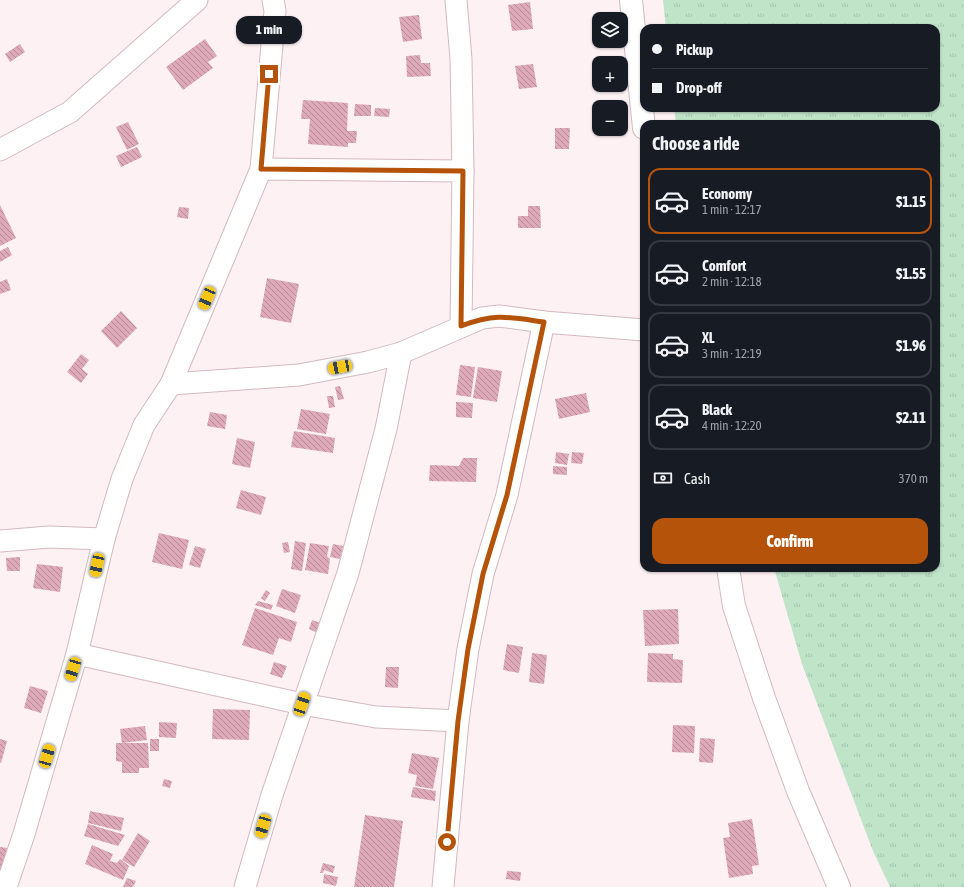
<!DOCTYPE html>
<html lang="en">
<head>
<meta charset="utf-8">
<style>
  :root { --surface:#171b24; --page:#20242c; --text:#f1f3f6; --muted:#9ea1a6; --line:#363941; --accent:#b45309 }
  body { margin:0; font-family:"Asap Condensed",sans-serif; background:var(--page); color:var(--text); height:100vh; display:flex; flex-direction:column; font-size:15px; white-space:nowrap }
  * { box-sizing:border-box; margin:0 }
  p { font-size:13px; color:var(--muted) }
  .icon { flex:none; width:22px; height:22px; fill:none; stroke:currentColor; stroke-width:2; stroke-linecap:round; stroke-linejoin:round }
  .map { position:relative; flex:1; overflow:hidden }
  .sheet { position:absolute; left:640px; top:120px; width:300px; height:452px; display:flex; flex-direction:column; background:var(--surface); border-radius:12px; box-shadow:0 1px 3px #0004 }
  .sheet>* { flex:none }
  .guide { position:absolute; left:640px; top:24px; width:300px; height:88px; border-radius:12px; box-shadow:0 1px 3px #0004; display:grid; align-content:center; height:88px; padding:0 12px; background:var(--surface) }
  .controls { position:absolute; left:592px; top:12px; display:grid; gap:8px }
  .controls a { display:grid; place-items:center; width:36px; height:36px; border-radius:8px; background:var(--surface); box-shadow:0 1px 3px #0004; font-size:20px }
  .end { position:absolute; width:18px; height:18px; margin:-9px; border:5px solid #b45309; background:#fff; box-shadow:0 0 0 2px #fff }
  .from { border-radius:50% }
  .bubble { position:absolute; height:28px; border-radius:12px; background:var(--surface); box-shadow:0 1px 3px #0004; font-size:13px; font-weight:800; line-height:28px; text-align:center }
  .car { position:absolute; width:12px; height:24px; margin:-12px -6px; border-radius:5px; box-shadow:0 0 3px 1px #0007; background:linear-gradient(#f5c518 24%,#345 0 40%,#f5c518 0 76%,#345 0 86%,#f5c518 0) }
  .guide b { display:flex; align-items:center; gap:14px; height:38px; font-size:15px }
  .guide b+b { border-top:1px solid var(--line) }
  .guide i { width:10px; height:10px; background:var(--text) }
  ul { padding:0; list-style:none }
  li { display:flex; align-items:center; gap:12px; height:66px; margin:0 8px 6px; padding:0 4px; border:2px solid var(--line); border-radius:12px }
  li div { flex:1 }
  li b { display:block; font-size:15px }
  li em { font-style:normal; font-weight:800 }
  li.selected { border-color:var(--accent) }
  li>.icon { width:36px; height:36px; stroke-width:1.5 }
  h2 { padding:0 12px; font-size:18px; line-height:48px }
  .pay { display:flex; align-items:center; gap:10px; height:44px; padding:0 12px; font-size:15px }
  .pay p { margin-inline-start:auto }
  .button { display:flex; gap:8px; margin-top:auto; padding:8px 12px }
  .button a { flex:1; height:46px; border-radius:12px; background:var(--accent); color:#fff; font-size:16px; font-weight:800; line-height:46px; text-align:center }
  .map>svg:first-child { display:block }
  .grass { fill:url(#grass-tufts) }
  .building { fill:url(#building-back-hatch) }
  .lines { fill:none; stroke-linecap:round; stroke-linejoin:round }
  .street-casing { stroke:#d3b9c0; stroke-width:23 }
  .secondary-casing { stroke:#d3b9c0; stroke-width:24 }
  .street { stroke:#fff; stroke-width:21 }
  .secondary { stroke:#fff; stroke-width:22 }
  .route { stroke:#b45309; stroke-width:5 }
</style>
</head>
<body>
<div class="map">
<svg width="964" height="887" viewBox="0 0 964 887">
  <defs>
    <pattern id="grass-tufts" width="24" height="20" patternUnits="userSpaceOnUse"><rect width="24" height="20" fill="#bfe4c8"/><path d="M3 7l-1-3M5 7V3M7 7l1-3M15 17l-1-3M17 17v-4M19 17l1-3" fill="none" stroke="#a5c4ad"/></pattern>
    <pattern id="building-back-hatch" width="6" height="6" patternUnits="userSpaceOnUse"><rect width="6" height="6" fill="#dea9b9"/><path d="M-1 5l2 2M0 0l6 6M5-1l2 2" fill="none" stroke="#b58a97"/></pattern>
  </defs>
  <rect width="100%" height="100%" fill="#fdf1f4"/>
  <!-- grass -->
  <path class="grass" d="M 663,0 L 964,0 L 964,887 L 890,887 L 873,851 L 802,664 L 774,568 L 936,568 L 936,124 L 676,124 L 674,108 L 936,108 L 936,28 L 666,28 Z"/>
  <!-- building -->
  <g class="building">
    <path d="M 530,2 L 533,29 L 512,31 L 508,5 Z"/>
    <path d="M 419,15 L 422,39 L 403,42 L 399,17 Z"/>
    <path d="M 205,39 L 217,56 L 208,62 L 213,68 L 183,90 L 166,67 Z"/>
    <path d="M 20,44 L 25,52 L 10,62 L 5,54 Z"/>
    <path d="M 420,55 L 421,63 L 430,63 L 431,76 L 407,77 L 406,56 Z"/>
    <path d="M 533,64 L 537,87 L 519,89 L 515,66 Z"/>
    <path d="M 303,100 L 348,103 L 347,131 L 357,131 L 356,143 L 348,143 L 348,147 L 308,144 L 310,119 L 301,119 Z"/>
    <path d="M 355,104 L 371,105 L 371,116 L 354,116 Z"/>
    <path d="M 375,108 L 390,109 L 389,117 L 374,116 Z"/>
    <path d="M 128,122 L 139,144 L 127,150 L 116,127 Z"/>
    <path d="M 555,128 L 570,128 L 569,149 L 555,149 Z"/>
    <path d="M 137,147 L 142,157 L 121,167 L 116,156 Z"/>
    <path d="M 0,205 L 16,238 L 0,246 Z"/>
    <path d="M 528,206 L 540,206 L 541,228 L 518,228 L 518,216 L 528,216 Z"/>
    <path d="M 179,207 L 189,208 L 188,219 L 177,217 Z"/>
    <path d="M 8,247 L 12,255 L 0,262 L 0,251 Z"/>
    <path d="M 267,278 L 299,284 L 291,323 L 260,317 Z"/>
    <path d="M 7,279 L 11,290 L 0,294 L 0,282 Z"/>
    <path d="M 121,311 L 137,328 L 117,348 L 101,331 Z"/>
    <path d="M 81,354 L 89,360 L 82,369 L 88,374 L 81,383 L 67,372 Z"/>
    <path d="M 460,365 L 475,367 L 471,397 L 456,395 Z"/>
    <path d="M 478,367 L 502,371 L 497,402 L 473,398 Z"/>
    <path d="M 340,386 L 344,399 L 338,400 L 335,387 Z"/>
    <path d="M 586,393 L 590,412 L 559,419 L 555,399 Z"/>
    <path d="M 327,396 L 333,396 L 335,407 L 329,408 Z"/>
    <path d="M 456,402 L 473,403 L 472,418 L 456,417 Z"/>
    <path d="M 301,409 L 330,414 L 326,434 L 297,429 Z"/>
    <path d="M 210,412 L 227,415 L 225,429 L 207,426 Z"/>
    <path d="M 294,431 L 335,438 L 333,453 L 291,447 Z"/>
    <path d="M 237,438 L 255,442 L 250,468 L 232,464 Z"/>
    <path d="M 556,452 L 569,454 L 567,465 L 555,463 Z"/>
    <path d="M 572,452 L 584,453 L 582,464 L 571,463 Z"/>
    <path d="M 463,458 L 477,458 L 476,482 L 429,481 L 430,465 L 459,466 Z"/>
    <path d="M 553,466 L 567,467 L 567,475 L 553,474 Z"/>
    <path d="M 241,490 L 266,497 L 261,515 L 236,508 Z"/>
    <path d="M 159,533 L 189,540 L 182,569 L 152,562 Z"/>
    <path d="M 295,541 L 306,543 L 302,571 L 291,569 Z"/>
    <path d="M 288,542 L 290,552 L 284,553 L 282,543 Z"/>
    <path d="M 310,543 L 329,546 L 327,556 L 330,559 L 328,574 L 305,570 Z"/>
    <path d="M 333,544 L 343,546 L 340,559 L 330,557 Z"/>
    <path d="M 195,546 L 206,549 L 200,568 L 189,565 Z"/>
    <path d="M 20,557 L 20,571 L 7,571 L 6,558 Z"/>
    <path d="M 37,564 L 63,567 L 60,592 L 33,588 Z"/>
    <path d="M 282,589 L 301,595 L 295,613 L 276,606 Z"/>
    <path d="M 266,590 L 270,593 L 265,601 L 261,598 Z"/>
    <path d="M 258,601 L 273,605 L 271,610 L 255,605 Z"/>
    <path d="M 255,608 L 297,622 L 291,642 L 279,638 L 273,655 L 242,645 Z"/>
    <path d="M 678,609 L 679,644 L 645,646 L 643,610 Z"/>
    <path d="M 312,620 L 328,626 L 324,636 L 309,629 Z"/>
    <path d="M 507,644 L 523,647 L 519,673 L 503,670 Z"/>
    <path d="M 532,653 L 547,655 L 544,684 L 529,682 Z"/>
    <path d="M 648,653 L 673,654 L 673,659 L 683,660 L 682,683 L 647,682 Z"/>
    <path d="M 274,662 L 287,666 L 282,678 L 270,674 Z"/>
    <path d="M 386,667 L 399,667 L 398,688 L 385,687 Z"/>
    <path d="M 30,686 L 48,691 L 41,713 L 24,708 Z"/>
    <path d="M 213,709 L 250,710 L 249,740 L 212,739 Z"/>
    <path d="M 159,722 L 177,723 L 176,738 L 159,737 Z"/>
    <path d="M 673,725 L 695,726 L 694,753 L 672,752 Z"/>
    <path d="M 145,726 L 147,740 L 122,743 L 120,729 Z"/>
    <path d="M 700,738 L 715,739 L 713,763 L 699,762 Z"/>
    <path d="M 0,739 L 7,741 L 1,763 L 0,762 Z"/>
    <rect x="150" y="739" width="9" height="12"/>
    <path d="M 116,743 L 148,743 L 149,768 L 139,768 L 139,773 L 122,773 L 122,762 L 116,761 Z"/>
    <path d="M 412,753 L 439,758 L 433,789 L 415,786 L 417,775 L 408,773 Z"/>
    <path d="M 164,779 L 172,781 L 170,788 L 162,786 Z"/>
    <path d="M 413,787 L 436,791 L 435,801 L 411,797 Z"/>
    <path d="M 90,811 L 124,818 L 121,831 L 88,823 Z"/>
    <path d="M 365,815 L 403,821 L 394,887 L 354,887 Z"/>
    <path d="M 752,819 L 759,865 L 752,866 L 753,874 L 729,878 L 723,838 L 730,837 L 728,823 Z"/>
    <path d="M 88,824 L 125,835 L 118,846 L 84,836 Z"/>
    <path d="M 138,833 L 150,841 L 134,867 L 122,860 Z"/>
    <path d="M 92,845 L 113,854 L 110,861 L 117,863 L 120,859 L 129,866 L 123,880 L 85,864 Z"/>
    <path d="M 0,847 L 8,848 L 6,869 L 0,869 Z"/>
    <path d="M 323,863 L 335,866 L 333,873 L 324,870 L 323,873 L 320,873 Z"/>
    <path d="M 507,871 L 521,872 L 520,881 L 506,879 Z"/>
    <path d="M 324,874 L 338,877 L 336,886 L 323,883 Z"/>
    <path d="M 127,878 L 136,881 L 133,887 L 123,887 Z"/>
  </g>
  <g class="lines">
    <defs>
      <g id="street">
        <path d="M 456,0 L 461,59 L 463,171"/>
        <path d="M 0,150 L 70,112 L 197,0"/>
        <path d="M 261,169 L 275,11 L 273,0"/>
        <path d="M 171,384 L 299,375 L 368,362 L 401,353 L 482,318 L 499,316 L 544,322 L 644,330"/>
        <path d="M 0,541 L 49,537 L 104,539"/>
        <path d="M 77,654 L 302,704 L 376,717 L 458,721"/>
        <path d="M 6,887 L 24,834 L 77,654 L 104,539 L 122,479 L 144,425 L 171,384 L 261,169 L 463,171 L 461,326"/>
        <path d="M 245,887 L 272,795 L 348,573 L 386,429 L 401,353"/>
        <path d="M 443,887 L 458,721 L 468,649 L 483,574 L 507,495 L 544,322"/>
      </g>
      <g id="secondary">
        <path d="M 631,0 L 644,128"/>
        <path d="M 728,568 L 734,606 L 764,698 L 798,791 L 839,887"/>
      </g>
    </defs>
    <!-- street casing -->
    <use href="#street" class="street-casing"/>
    <!-- secondary casing -->
    <use href="#secondary" class="secondary-casing"/>
    <!-- street -->
    <use href="#street" class="street"/>
    <!-- secondary -->
    <use href="#secondary" class="secondary"/>
  </g>
  <g class="lines">
    <!-- route -->
    <path class="route" d="M 269,74 L 261,169 L 463,171 L 461,326 C 496,313 508,317 544,322 L 507,495 L 483,574 L 468,649 L 458,721 L 447,842"/>
  </g>
</svg>
<div class="controls">
<a><svg class="icon" aria-label="layers" viewBox="0 0 24 24"><path d="M12 4l9 5-9 5-9-5zM3 14l9 5 9-5"/></svg></a>
<a>+</a>
<a>−</a>
</div>
<i class="end from" style="left:447px;top:842px"></i>
<i class="end" style="left:269px;top:74px"></i>
<div class="bubble" style="left:236px;top:16px;width:66px">1 min</div>
<i class="car" style="left:207px;top:298px;rotate:203deg"></i>
<i class="car" style="left:340px;top:367px;rotate:259deg"></i>
<i class="car" style="left:97px;top:565px;rotate:192deg"></i>
<i class="car" style="left:73px;top:669px;rotate:197deg"></i>
<i class="car" style="left:302px;top:704px;rotate:19deg"></i>
<i class="car" style="left:47px;top:756px;rotate:16deg"></i>
<i class="car" style="left:263px;top:826px;rotate:196deg"></i>
<div class="guide">
<b><i class="from"></i>Pickup</b>
<b><i></i>Drop-off</b>
</div>
<section class="sheet">
<h2>Choose a ride</h2>
<ul>
<li class="selected"><svg class="icon" aria-label="car" viewBox="0 0 24 24"><path d="M5 17H2v-5l4-1 3-4h7l3 4 3 1v5h-3M9 17h6M6 11h13"/><circle cx="7" cy="17" r="2"/><circle cx="17" cy="17" r="2"/></svg><div><b>Economy</b><p>1 min · 12:17</p></div><em>$1.15</em></li>
<li><svg class="icon" aria-label="car" viewBox="0 0 24 24"><path d="M5 17H2v-5l4-1 3-4h7l3 4 3 1v5h-3M9 17h6M6 11h13"/><circle cx="7" cy="17" r="2"/><circle cx="17" cy="17" r="2"/></svg><div><b>Comfort</b><p>2 min · 12:18</p></div><em>$1.55</em></li>
<li><svg class="icon" aria-label="car" viewBox="0 0 24 24"><path d="M5 17H2v-5l4-1 3-4h7l3 4 3 1v5h-3M9 17h6M6 11h13"/><circle cx="7" cy="17" r="2"/><circle cx="17" cy="17" r="2"/></svg><div><b>XL</b><p>3 min · 12:19</p></div><em>$1.96</em></li>
<li><svg class="icon" aria-label="car" viewBox="0 0 24 24"><path d="M5 17H2v-5l4-1 3-4h7l3 4 3 1v5h-3M9 17h6M6 11h13"/><circle cx="7" cy="17" r="2"/><circle cx="17" cy="17" r="2"/></svg><div><b>Black</b><p>4 min · 12:20</p></div><em>$2.11</em></li>
</ul>
<div class="pay"><svg class="icon" aria-label="cash" viewBox="0 0 24 24"><path d="M3 7h18v10H3z"/><circle cx="12" cy="12" r="2"/></svg>Cash<p>370 m</p></div>
<div class="button"><a>Confirm</a></div>
</section>
</div>
</body>
</html>
